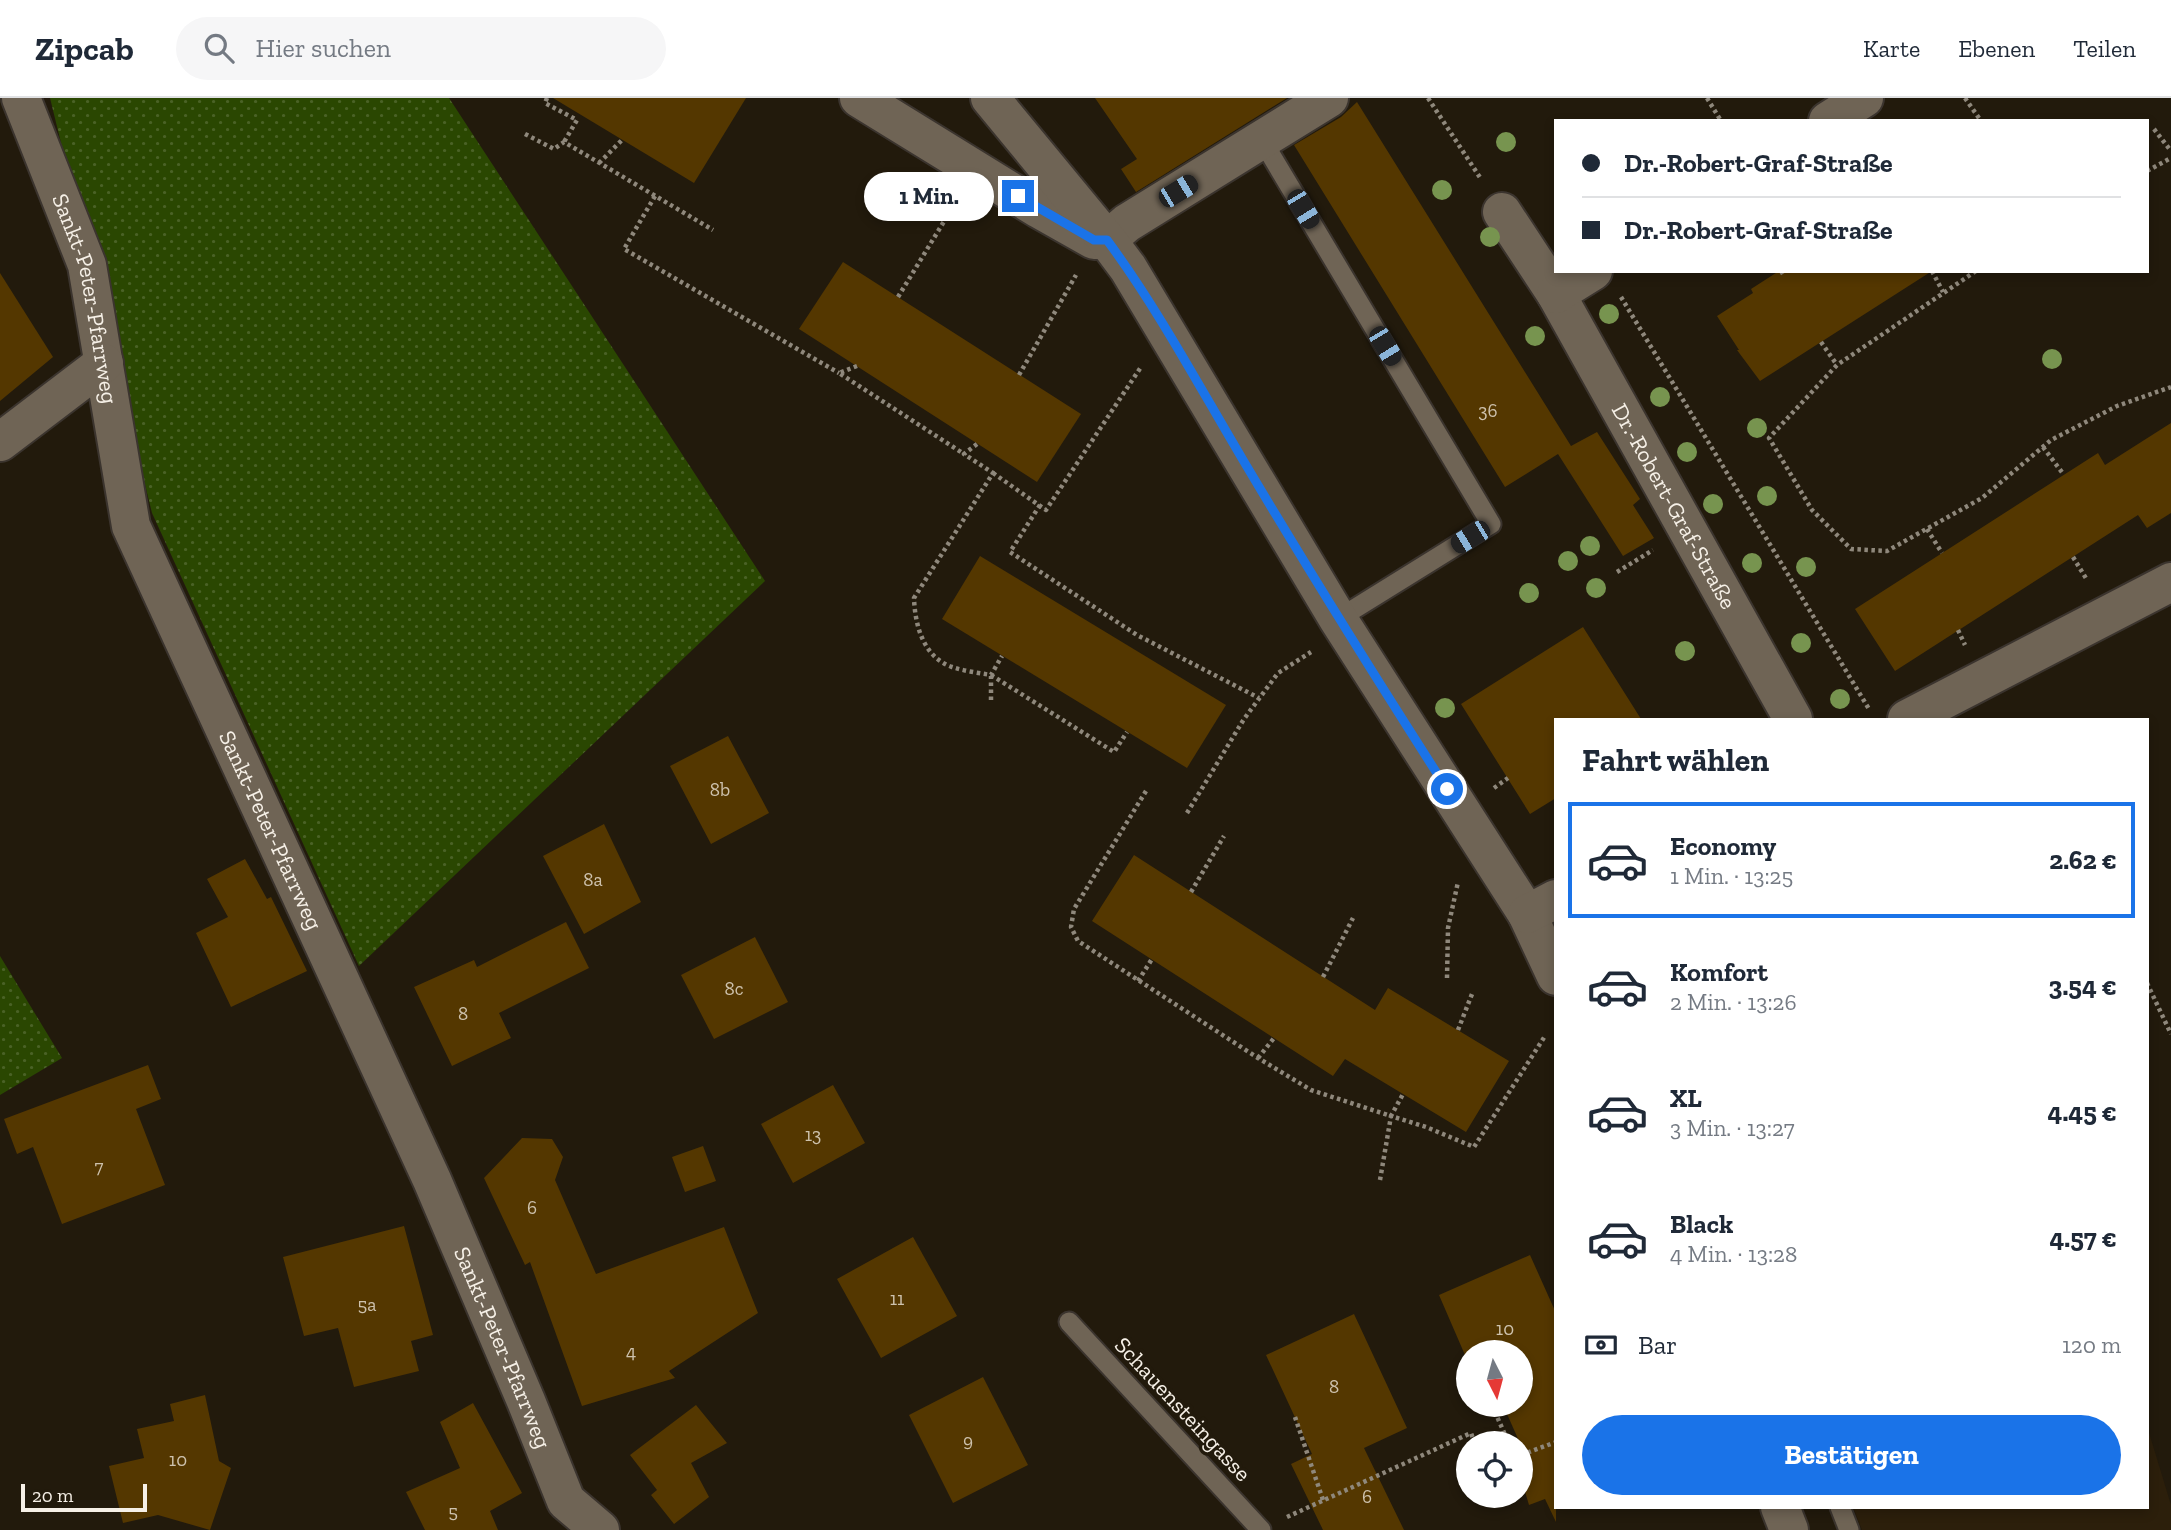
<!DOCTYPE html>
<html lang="de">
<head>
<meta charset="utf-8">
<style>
  :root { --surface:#fff; --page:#f6f6f7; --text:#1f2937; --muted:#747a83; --line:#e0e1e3; --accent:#1a73e8 }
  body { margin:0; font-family:"Zilla Slab",serif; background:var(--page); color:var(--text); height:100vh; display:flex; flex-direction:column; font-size:26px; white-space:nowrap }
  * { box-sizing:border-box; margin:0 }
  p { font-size:23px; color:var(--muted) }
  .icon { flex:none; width:38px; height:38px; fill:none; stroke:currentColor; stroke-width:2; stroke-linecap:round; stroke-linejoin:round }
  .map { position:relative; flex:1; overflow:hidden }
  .side { position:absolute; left:1554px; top:620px; width:595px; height:791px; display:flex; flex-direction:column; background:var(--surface); border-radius:0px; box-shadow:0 4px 10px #0003 }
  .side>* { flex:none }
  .hud { position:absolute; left:1554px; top:21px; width:595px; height:154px; border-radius:0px; box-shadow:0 4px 10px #0003; display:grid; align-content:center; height:154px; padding:0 28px; background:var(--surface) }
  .needle { width:46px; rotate:174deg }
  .controls { position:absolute; left:1456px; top:1242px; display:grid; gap:14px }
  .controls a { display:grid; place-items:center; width:77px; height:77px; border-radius:50%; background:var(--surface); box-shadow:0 4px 10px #0003; font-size:35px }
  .scale { position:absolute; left:21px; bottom:18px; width:126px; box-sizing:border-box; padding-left:7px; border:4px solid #f6f0e7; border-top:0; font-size:19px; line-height:24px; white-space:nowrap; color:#f6f0e7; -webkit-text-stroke:5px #221a0c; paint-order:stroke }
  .end { position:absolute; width:32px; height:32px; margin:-16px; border:9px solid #1a73e8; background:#fff; box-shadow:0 0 0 4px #fff }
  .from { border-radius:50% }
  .bubble { position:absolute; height:49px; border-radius:24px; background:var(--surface); box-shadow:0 4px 10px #0003; font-size:23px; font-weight:700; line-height:49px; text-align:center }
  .car { position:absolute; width:21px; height:42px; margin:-21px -10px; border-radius:9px; box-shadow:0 0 5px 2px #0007; background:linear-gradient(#222 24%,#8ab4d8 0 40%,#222 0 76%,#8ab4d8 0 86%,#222 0) }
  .hud b { display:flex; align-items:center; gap:24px; height:66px; font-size:26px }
  .hud b+b { border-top:2px solid var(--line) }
  .hud i { width:18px; height:18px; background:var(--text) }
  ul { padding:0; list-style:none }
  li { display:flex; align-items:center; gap:21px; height:116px; margin:0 14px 10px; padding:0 14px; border:4px solid transparent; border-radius:0px }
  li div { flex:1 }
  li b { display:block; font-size:26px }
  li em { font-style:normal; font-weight:700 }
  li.selected { border-color:var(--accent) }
  li>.icon { width:63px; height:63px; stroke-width:1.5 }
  h2 { padding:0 28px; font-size:32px; line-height:84px }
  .pay { display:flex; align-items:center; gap:18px; height:77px; padding:0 28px; font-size:26px }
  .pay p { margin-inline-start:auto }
  .primary-button { display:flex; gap:14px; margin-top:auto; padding:14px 28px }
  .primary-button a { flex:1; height:80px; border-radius:42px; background:var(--accent); color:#fff; font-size:28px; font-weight:700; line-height:80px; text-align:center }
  header { display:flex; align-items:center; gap:42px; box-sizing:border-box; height:98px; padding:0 35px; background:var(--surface); border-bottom:2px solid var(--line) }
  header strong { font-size:33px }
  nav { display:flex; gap:38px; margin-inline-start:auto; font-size:24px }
  .search { width:490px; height:63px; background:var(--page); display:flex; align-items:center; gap:18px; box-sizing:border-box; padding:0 24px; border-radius:38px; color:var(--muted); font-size:26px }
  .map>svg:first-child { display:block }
  .built { fill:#2c1f0b }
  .grass { fill:url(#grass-dots) }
  .building { fill:#543700 }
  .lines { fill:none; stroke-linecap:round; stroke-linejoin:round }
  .lane-casing { stroke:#3b342e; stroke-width:23 }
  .street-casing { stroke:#3b342e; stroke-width:42 }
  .path { stroke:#8f887c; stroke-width:4.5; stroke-dasharray:3.5 3.5; stroke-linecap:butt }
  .lane { stroke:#6f6455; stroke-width:19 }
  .street { stroke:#6f6455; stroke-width:38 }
  .tree { fill:#77944f }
  .route { stroke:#1a73e8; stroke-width:9 }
  .labels { text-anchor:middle; stroke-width:7; stroke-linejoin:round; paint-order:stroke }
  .number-label { font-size:19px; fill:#cec2ad }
  .street-label { font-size:23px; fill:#f6f0e7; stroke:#221a0c }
</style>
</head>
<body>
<header>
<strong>Zipcab</strong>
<div class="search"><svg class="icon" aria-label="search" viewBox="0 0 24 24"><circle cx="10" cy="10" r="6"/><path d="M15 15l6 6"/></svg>Hier suchen</div>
<nav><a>Karte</a><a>Ebenen</a><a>Teilen</a></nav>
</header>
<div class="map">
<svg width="2171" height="1432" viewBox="0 0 2171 1432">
  <defs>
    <pattern id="grass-dots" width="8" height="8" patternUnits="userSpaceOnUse" patternTransform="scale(1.75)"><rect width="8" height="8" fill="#2a4701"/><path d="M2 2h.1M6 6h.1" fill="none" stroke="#4a6226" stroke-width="1.8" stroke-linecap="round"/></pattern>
  </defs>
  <rect width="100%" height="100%" fill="#221a0c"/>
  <!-- built -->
  <path class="built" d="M 2147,1328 L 2171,1407 L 2171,1432 L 1862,1432 L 1853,1409 L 2147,1409 Z"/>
  <!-- grass -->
  <g class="grass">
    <path d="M 50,0 L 449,0 L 765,483 L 359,868 L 152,415 Z"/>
    <path d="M 0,858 L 62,960 L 0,997 Z"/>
  </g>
  <!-- building -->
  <g class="building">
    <path d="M 553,0 L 746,0 L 694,85 Z"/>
    <path d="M 1095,0 L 1287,0 L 1136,94 L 1121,71 L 1137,61 Z"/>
    <path d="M 1357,4 L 1571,348 L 1597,334 L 1640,401 L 1633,407 L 1654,440 L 1623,458 L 1558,356 L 1505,389 L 1294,47 L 1341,19 Z"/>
    <path d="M 843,164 L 1081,316 L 1037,384 L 799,231 Z"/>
    <path d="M 1779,173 L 1932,173 L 1760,283 L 1737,252 L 1739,252 L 1717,218 L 1753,195 L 1751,191 Z"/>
    <path d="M 0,175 L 53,259 L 0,303 Z"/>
    <path d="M 2171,325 L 2171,415 L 2147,430 L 2138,417 L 1895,573 L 1855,511 L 2098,355 L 2105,367 Z"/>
    <path d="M 980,458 L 1226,607 L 1187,670 L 942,521 Z"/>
    <path d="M 1583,529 L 1641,621 L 1556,621 L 1556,700 L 1530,716 L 1461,606 Z"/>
    <path d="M 728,638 L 769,715 L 711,746 L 670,668 Z"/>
    <path d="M 604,726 L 641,804 L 584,836 L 543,758 Z"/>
    <path d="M 1134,757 L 1375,912 L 1388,890 L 1509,963 L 1466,1034 L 1345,961 L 1333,978 L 1092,823 Z"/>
    <path d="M 245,761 L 267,801 L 271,799 L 307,873 L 231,909 L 196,835 L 228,819 L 207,781 Z"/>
    <path d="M 566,824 L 589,870 L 499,915 L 511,940 L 452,968 L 414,889 L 474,862 L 477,869 Z"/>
    <path d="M 755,839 L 788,904 L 714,941 L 681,877 Z"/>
    <path d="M 148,967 L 161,1001 L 136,1011 L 165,1087 L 62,1126 L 33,1049 L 17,1056 L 4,1021 Z"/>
    <path d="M 833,987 L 865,1045 L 793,1085 L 761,1026 Z"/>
    <path d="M 522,1040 L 552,1041 L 563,1059 L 555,1082 L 596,1176 L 724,1129 L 758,1215 L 669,1273 L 675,1280 L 582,1308 L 530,1164 L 525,1167 L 484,1080 Z"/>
    <path d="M 703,1048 L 716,1083 L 685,1094 L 672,1059 Z"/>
    <path d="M 404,1128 L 433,1237 L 411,1243 L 419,1273 L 354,1289 L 338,1230 L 304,1238 L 283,1159 Z"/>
    <path d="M 913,1139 L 957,1218 L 881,1260 L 837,1181 Z"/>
    <path d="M 1530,1157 L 1556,1215 L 1556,1424 L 1545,1401 L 1529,1407 L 1521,1380 L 1521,1353 L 1523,1352 L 1503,1307 L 1521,1307 L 1521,1255 L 1468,1255 L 1468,1264 L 1439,1197 Z"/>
    <path d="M 1354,1216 L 1407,1330 L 1364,1350 L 1404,1432 L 1323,1432 L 1291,1366 L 1312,1356 L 1266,1257 Z"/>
    <path d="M 983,1279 L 1028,1367 L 953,1405 L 909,1317 Z"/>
    <path d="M 205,1297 L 219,1363 L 231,1370 L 210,1432 L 158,1417 L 123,1425 L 109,1368 L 144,1360 L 137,1331 L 174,1323 L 170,1306 Z"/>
    <path d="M 473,1305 L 522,1395 L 490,1413 L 498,1432 L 425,1432 L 406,1394 L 460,1370 L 440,1324 Z"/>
    <path d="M 696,1307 L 727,1345 L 691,1365 L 709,1399 L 674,1426 L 651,1397 L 657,1392 L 630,1357 Z"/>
  </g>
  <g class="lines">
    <defs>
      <g id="lane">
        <path d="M 1262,42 L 1491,426 L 1338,521"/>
        <path d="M 1069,1224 L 1261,1432"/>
        <path d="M 1840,1409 L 1849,1432"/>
      </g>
      <g id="street">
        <path id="s1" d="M 21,0 L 87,167 L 131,428 L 432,1082 L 526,1303 L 566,1403 L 600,1432"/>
        <path d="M 859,0 L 1039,111 L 1094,142 L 1107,142 L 1127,125 L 1329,0"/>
        <path d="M 990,0 L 1107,142 L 1128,170 L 1338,521 L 1527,816 L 1556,878"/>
        <path d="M 1828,23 L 1864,0"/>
        <path id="s2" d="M 1502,114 L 1556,196 L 1793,621"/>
        <path d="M 1556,196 L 1593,173"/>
        <path d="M 0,344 L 104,265"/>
        <path d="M 1907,621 L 2171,484"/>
        <path d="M 1527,816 L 1556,801"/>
        <path d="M 1780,1409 L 1789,1432"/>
      </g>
    </defs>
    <!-- lane casing -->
    <use href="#lane" class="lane-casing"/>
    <!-- street casing -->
    <use href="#street" class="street-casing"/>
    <!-- path -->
    <g class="path">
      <path d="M 547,0 L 545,5 L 577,22 L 564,44"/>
      <path d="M 1428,0 L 1481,81"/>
      <path d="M 1707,0 L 1721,23"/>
      <path d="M 1965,0 L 1981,23"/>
      <path d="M 2154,31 L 2171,53"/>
      <path d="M 525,36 L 554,51 L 564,44 L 713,132"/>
      <path d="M 599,65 L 622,42"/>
      <path d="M 2147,73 L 2171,60"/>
      <path d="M 655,98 L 624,151 L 839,275"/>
      <path d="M 1781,173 L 1783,176"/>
      <path d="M 1932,173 L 1943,194"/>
      <path d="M 1976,173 L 1837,267 L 1769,340 L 1812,412 L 1851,451 L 1887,453 L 1982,400 L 2051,342 L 2117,308 L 2171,289"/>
      <path d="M 898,199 L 954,107"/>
      <path d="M 1621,199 L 1869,611"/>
      <path d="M 1821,244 L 1837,267"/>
      <path d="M 857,268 L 839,275 L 964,356"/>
      <path d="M 1019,277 L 1076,177"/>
      <path d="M 977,346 L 964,356 L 993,375 L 914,500 C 915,527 923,559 952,569 C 964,573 979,575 991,577 L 1002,558"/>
      <path d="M 2043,349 L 2064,377"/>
      <path d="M 993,375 L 1046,412 L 1141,269"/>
      <path d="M 1040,407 L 1010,454 L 1137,537 L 1259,600"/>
      <path d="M 1927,431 L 1942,455"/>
      <path d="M 2073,459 L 2087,482"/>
      <path d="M 1617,474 L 1653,452"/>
      <path d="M 1958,532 L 1965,547"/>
      <path d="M 991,577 L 1114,654 L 1127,634"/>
      <path d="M 991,602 L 991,578"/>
      <path d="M 1494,690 L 1508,680"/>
      <path d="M 1146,693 L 1074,811 L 1071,829 L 1078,843 L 1258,960 L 1311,992 L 1391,1018 L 1403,996"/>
      <path d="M 1187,715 L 1244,621 L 1278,575 L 1311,554"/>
      <path d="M 1191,794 L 1224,738"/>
      <path d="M 1323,879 L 1353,820"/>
      <path d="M 1447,880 L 1448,830 L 1458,784"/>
      <path d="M 1138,883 L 1152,861"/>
      <path d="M 2147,885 L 2171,936"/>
      <path d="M 1458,932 L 1472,896"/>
      <path d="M 1258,960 L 1274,940"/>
      <path d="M 1380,1082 L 1391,1018 L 1426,1029 L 1474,1049 L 1545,938"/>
      <path d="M 1492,1307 L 1509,1346"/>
      <path d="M 1295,1319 L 1323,1402"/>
      <path d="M 1521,1357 L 1556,1344"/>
      <path d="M 1287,1419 L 1471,1335 L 1475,1346"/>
    </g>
    <!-- lane -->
    <use href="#lane" class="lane"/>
    <!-- street -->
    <use href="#street" class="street"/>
  </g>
  <!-- trees -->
  <g class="tree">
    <circle cx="1506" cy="44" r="10"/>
    <circle cx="1442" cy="92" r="10"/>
    <circle cx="1490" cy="139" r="10"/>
    <circle cx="1609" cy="216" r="10"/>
    <circle cx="1535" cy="238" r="10"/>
    <circle cx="2052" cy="261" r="10"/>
    <circle cx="1660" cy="299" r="10"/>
    <circle cx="1757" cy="330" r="10"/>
    <circle cx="1687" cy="354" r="10"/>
    <circle cx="1767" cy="398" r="10"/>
    <circle cx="1713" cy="406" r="10"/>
    <circle cx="1590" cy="448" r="10"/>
    <circle cx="1568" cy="463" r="10"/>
    <circle cx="1752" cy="465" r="10"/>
    <circle cx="1806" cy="469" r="10"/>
    <circle cx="1596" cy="490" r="10"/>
    <circle cx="1529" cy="495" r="10"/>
    <circle cx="1801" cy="545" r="10"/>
    <circle cx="1685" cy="553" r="10"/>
    <circle cx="1840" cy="601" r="10"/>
    <circle cx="1445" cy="610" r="10"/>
  </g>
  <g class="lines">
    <!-- route -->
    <path class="route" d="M 1018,98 L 1094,142 L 1107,142 C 1158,211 1199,288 1243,362 C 1309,473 1377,582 1447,691"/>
  </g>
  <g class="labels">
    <!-- number labels -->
    <g class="number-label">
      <text x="1488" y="319">36</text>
      <text x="720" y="698">8b</text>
      <text x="593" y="788">8a</text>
      <text x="734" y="897">8c</text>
      <text x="463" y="922">8</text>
      <text x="813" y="1043">13</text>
      <text x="99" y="1075">7</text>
      <text x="532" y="1116">6</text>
      <text x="897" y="1207">11</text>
      <text x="367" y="1213">5a</text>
      <text x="1505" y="1237">10</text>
      <text x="631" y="1260">4</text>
      <text x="1334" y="1295">8</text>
      <text x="968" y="1349">9</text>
      <text x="178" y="1368">10</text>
      <text x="1367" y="1405">6</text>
      <text x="453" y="1420">5</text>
    </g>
    <!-- street labels -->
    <g class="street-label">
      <text dy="8" stroke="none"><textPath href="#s1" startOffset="212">Sankt-Peter-Pfarrweg</textPath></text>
      <text dy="8" stroke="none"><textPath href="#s2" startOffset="341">Dr.-Robert-Graf-Straße</textPath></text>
      <text dy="8" stroke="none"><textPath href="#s1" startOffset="779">Sankt-Peter-Pfarrweg</textPath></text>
      <text dy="8" stroke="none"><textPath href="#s1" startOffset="1346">Sankt-Peter-Pfarrweg</textPath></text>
      <text transform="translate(1183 1311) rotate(47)" y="8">Schauensteingasse</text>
    </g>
  </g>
</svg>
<div class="controls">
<a><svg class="needle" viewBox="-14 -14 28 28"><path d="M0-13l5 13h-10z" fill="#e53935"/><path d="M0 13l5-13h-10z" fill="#747a83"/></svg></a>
<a><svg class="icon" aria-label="locate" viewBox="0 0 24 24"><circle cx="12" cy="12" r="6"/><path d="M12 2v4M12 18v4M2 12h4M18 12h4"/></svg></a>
</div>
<div class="scale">20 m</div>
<i class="end from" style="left:1447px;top:691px"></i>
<i class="end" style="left:1018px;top:98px"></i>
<div class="bubble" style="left:864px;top:74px;width:130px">1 Min.</div>
<i class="car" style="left:1178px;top:93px;rotate:59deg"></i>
<i class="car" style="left:1303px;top:111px;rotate:149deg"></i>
<i class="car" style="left:1385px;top:248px;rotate:149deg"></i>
<i class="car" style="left:1470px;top:439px;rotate:239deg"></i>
<div class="hud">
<b><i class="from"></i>Dr.-Robert-Graf-Straße</b>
<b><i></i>Dr.-Robert-Graf-Straße</b>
</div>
<section class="side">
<h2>Fahrt wählen</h2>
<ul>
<li class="selected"><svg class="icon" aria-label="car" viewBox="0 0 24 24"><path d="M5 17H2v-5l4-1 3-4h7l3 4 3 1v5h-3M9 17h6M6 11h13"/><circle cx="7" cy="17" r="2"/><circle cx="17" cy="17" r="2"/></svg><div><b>Economy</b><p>1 Min. · 13:25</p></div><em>2.62 €</em></li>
<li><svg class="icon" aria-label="car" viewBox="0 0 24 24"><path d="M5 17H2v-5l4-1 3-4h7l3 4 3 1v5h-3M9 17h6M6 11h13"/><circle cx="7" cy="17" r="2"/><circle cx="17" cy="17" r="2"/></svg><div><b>Komfort</b><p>2 Min. · 13:26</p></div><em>3.54 €</em></li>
<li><svg class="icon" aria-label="car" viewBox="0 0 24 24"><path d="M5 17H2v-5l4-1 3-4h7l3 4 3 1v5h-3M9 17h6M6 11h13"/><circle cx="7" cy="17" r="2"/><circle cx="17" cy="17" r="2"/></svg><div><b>XL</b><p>3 Min. · 13:27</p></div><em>4.45 €</em></li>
<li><svg class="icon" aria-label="car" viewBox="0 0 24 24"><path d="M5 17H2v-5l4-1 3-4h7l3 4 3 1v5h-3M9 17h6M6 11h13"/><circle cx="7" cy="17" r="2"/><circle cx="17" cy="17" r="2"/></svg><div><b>Black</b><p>4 Min. · 13:28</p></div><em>4.57 €</em></li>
</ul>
<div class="pay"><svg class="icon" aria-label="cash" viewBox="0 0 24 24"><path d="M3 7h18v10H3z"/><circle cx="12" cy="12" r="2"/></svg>Bar<p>120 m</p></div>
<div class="primary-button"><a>Bestätigen</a></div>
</section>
</div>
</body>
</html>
